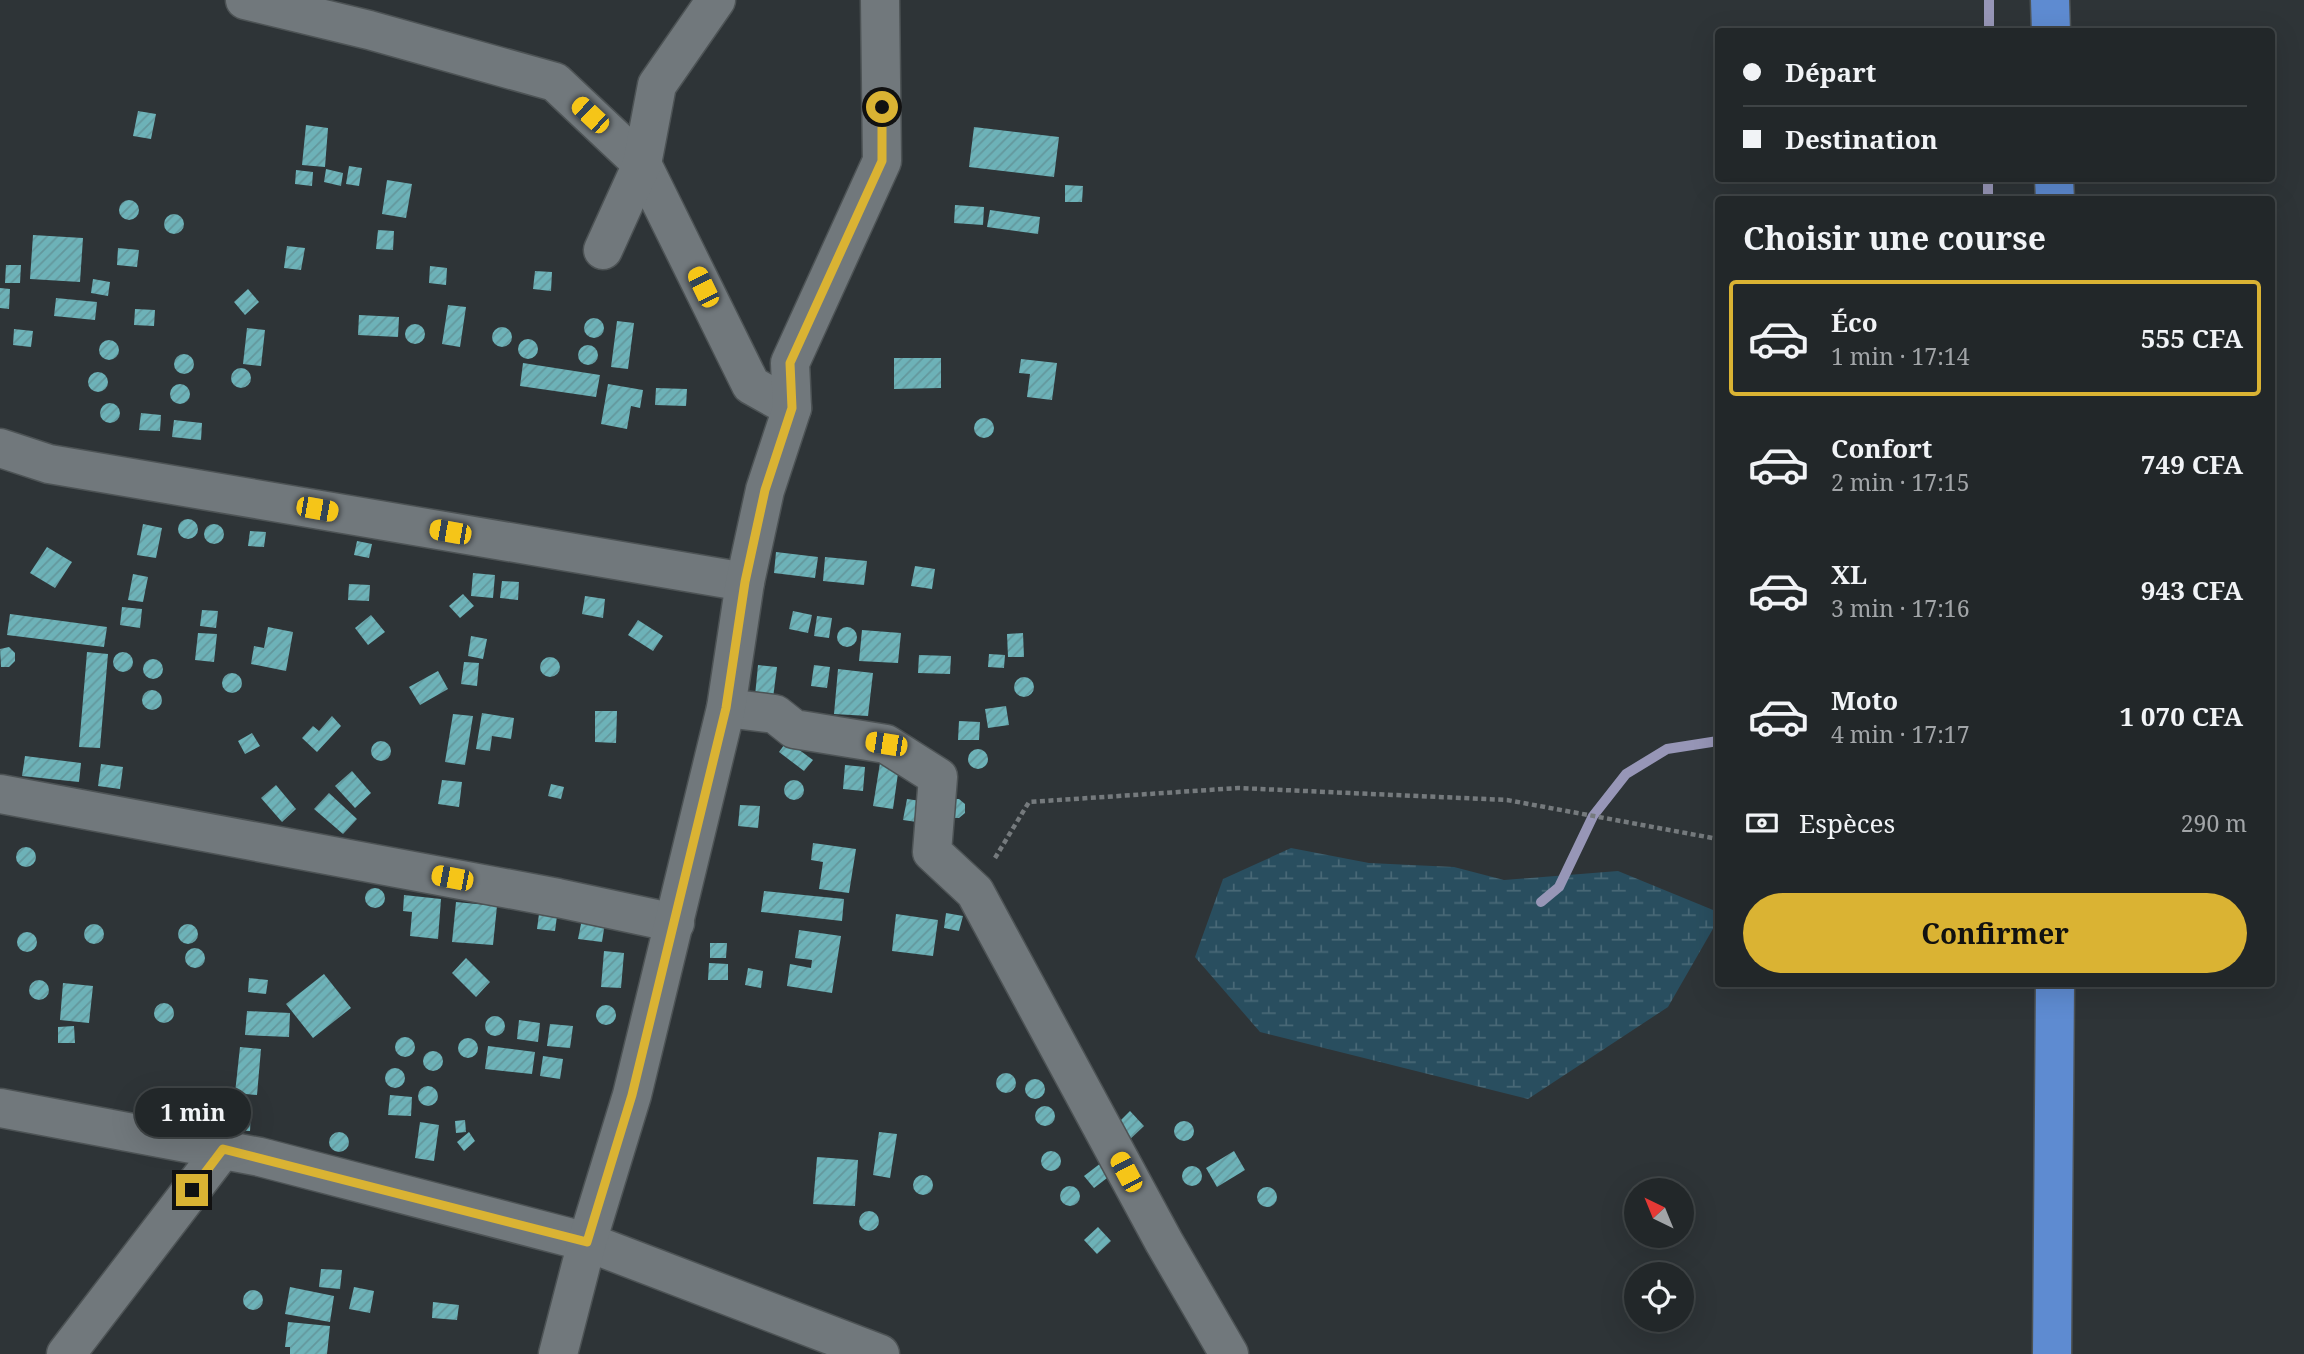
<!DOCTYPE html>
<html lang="fr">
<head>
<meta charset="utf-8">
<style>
  :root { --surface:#222729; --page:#2e3335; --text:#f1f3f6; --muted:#a2a5a8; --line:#3f4446; --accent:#dab333 }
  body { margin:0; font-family:"Noto Serif",serif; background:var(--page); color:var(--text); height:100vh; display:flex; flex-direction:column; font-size:26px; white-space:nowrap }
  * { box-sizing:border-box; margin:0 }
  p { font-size:23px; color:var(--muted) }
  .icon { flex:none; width:38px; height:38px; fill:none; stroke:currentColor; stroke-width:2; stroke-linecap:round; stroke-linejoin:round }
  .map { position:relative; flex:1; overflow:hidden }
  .side { position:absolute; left:1715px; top:196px; width:560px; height:791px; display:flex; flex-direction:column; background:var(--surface); border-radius:7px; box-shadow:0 7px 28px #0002,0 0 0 2px var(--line) }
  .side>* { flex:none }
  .guide { position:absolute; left:1715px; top:28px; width:560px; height:154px; border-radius:7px; box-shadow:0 7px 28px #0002,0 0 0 2px var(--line); display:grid; align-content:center; height:154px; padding:0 28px; background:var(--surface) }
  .needle { width:46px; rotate:317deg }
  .controls { position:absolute; left:1624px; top:1178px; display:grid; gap:14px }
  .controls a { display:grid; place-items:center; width:70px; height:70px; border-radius:50%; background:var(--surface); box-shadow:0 7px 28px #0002,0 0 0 2px var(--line); font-size:35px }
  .end { position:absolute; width:32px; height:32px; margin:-16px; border:9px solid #dab333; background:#111; box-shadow:0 0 0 4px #111 }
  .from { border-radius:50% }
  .bubble { position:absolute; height:49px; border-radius:24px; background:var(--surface); box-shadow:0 7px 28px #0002,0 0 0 2px var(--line); font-size:23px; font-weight:700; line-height:49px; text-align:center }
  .car { position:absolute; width:21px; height:42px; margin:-21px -10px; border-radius:9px; box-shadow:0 0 5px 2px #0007; background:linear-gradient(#f5c518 24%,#345 0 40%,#f5c518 0 76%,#345 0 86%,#f5c518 0) }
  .guide b { display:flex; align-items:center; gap:24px; height:66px; font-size:26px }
  .guide b+b { border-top:2px solid var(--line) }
  .guide i { width:18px; height:18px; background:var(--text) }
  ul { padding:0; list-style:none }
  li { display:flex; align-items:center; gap:21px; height:116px; margin:0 14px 10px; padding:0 14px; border:4px solid transparent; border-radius:7px }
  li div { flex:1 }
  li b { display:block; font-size:26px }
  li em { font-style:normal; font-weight:700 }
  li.selected { border-color:var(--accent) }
  li>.icon { width:63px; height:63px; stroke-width:1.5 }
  h2 { padding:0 28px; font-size:32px; line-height:84px }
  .pay { display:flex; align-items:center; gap:18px; height:77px; padding:0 28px; font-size:26px }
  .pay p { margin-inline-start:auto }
  .cta { display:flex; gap:14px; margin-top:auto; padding:14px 28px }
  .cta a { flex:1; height:80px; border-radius:42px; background:var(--accent); color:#111; font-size:28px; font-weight:700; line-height:80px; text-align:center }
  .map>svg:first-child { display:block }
  .wetland { fill:url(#wetland-marsh) }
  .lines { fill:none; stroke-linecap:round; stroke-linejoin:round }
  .stream { stroke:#9796b7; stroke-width:10 }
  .building { fill:url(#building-hatch) }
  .minor-casing { stroke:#4d5355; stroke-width:41 }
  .highway-casing { stroke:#4d5355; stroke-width:41 }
  .path { stroke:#757a7d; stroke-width:4.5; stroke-dasharray:5 3.5; stroke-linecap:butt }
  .minor { stroke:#71787c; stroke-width:38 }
  .highway { stroke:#5e8bd1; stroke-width:38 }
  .route { stroke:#dab333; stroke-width:9 }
</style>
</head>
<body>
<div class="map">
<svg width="2304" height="1354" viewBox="0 0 2304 1354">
  <defs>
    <pattern id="wetland-marsh" width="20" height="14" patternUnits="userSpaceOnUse" patternTransform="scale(1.75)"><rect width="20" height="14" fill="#294e5f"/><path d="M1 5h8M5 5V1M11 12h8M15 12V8" fill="none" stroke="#486876"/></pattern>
    <pattern id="building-hatch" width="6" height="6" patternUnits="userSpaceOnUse" patternTransform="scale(1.75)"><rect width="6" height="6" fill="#6db2b8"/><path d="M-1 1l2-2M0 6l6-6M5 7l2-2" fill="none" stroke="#63979c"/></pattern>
  </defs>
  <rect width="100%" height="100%" fill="#2e3437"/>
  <!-- wetland -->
  <path class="wetland" d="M 1291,848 L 1369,863 L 1454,867 L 1504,880 L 1618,871 L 1718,912 L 1718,920 L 1668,1007 L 1528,1099 L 1260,1032 L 1195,957 L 1223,879 Z"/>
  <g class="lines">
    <!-- stream -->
    <g class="stream">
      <path d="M 1989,32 L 1989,0"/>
      <path d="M 1988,200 L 1988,178"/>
      <path d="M 1541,902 L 1559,887 L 1593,816 L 1626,774 L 1667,749 L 1718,741"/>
    </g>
  </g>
  <!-- building -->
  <g class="building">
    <path d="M 138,111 L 156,114 L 151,139 L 133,136 Z"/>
    <path d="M 306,125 L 328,128 L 325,167 L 302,165 Z"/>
    <path d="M 974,127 L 1059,137 L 1054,177 L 969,167 Z"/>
    <path d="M 349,166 L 362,168 L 359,186 L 346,184 Z"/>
    <path d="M 326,169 L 343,173 L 341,186 L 324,182 Z"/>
    <path d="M 296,170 L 313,172 L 312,186 L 295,184 Z"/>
    <path d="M 387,180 L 412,184 L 406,218 L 382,214 Z"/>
    <path d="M 1065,185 L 1083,186 L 1082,202 L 1065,202 Z"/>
    <circle cx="129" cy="210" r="10"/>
    <path d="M 955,205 L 984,207 L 983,225 L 954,223 Z"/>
    <path d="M 990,210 L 1040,217 L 1038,234 L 987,227 Z"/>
    <circle cx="174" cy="224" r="10"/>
    <path d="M 378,230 L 394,231 L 393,250 L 376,249 Z"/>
    <path d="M 33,235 L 83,238 L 80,282 L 30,279 Z"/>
    <path d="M 287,246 L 305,248 L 301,270 L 284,268 Z"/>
    <path d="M 118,248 L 139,250 L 137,267 L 117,265 Z"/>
    <path d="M 6,265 L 21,265 L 20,283 L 5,283 Z"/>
    <path d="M 430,266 L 447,268 L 446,285 L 429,283 Z"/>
    <path d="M 535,271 L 552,272 L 551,291 L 533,289 Z"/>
    <path d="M 93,279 L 110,282 L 108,296 L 91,293 Z"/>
    <path d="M 0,288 L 10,289 L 9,309 L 0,308 Z"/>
    <path d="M 248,289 L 259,302 L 245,315 L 234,302 Z"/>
    <path d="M 56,298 L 97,302 L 95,320 L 54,316 Z"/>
    <path d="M 448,305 L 466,307 L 460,347 L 442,344 Z"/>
    <path d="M 135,309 L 155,310 L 154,326 L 134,325 Z"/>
    <path d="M 359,315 L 399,317 L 398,337 L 358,335 Z"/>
    <circle cx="594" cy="328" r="10"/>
    <path d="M 617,321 L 634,323 L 628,369 L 611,367 Z"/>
    <circle cx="415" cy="334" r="10"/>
    <circle cx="502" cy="337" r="10"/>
    <path d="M 247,328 L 265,330 L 261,366 L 243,364 Z"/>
    <path d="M 14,329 L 33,331 L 31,347 L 13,345 Z"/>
    <circle cx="528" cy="349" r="10"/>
    <circle cx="109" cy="350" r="10"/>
    <circle cx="588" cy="355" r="10"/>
    <circle cx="184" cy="364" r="10"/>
    <path d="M 894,358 L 941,358 L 941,388 L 894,389 Z"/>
    <path d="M 1021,359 L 1057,363 L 1052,400 L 1027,397 L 1030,374 L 1019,373 Z"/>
    <path d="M 523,363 L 600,375 L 596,397 L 520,386 Z"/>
    <circle cx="241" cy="378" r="10"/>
    <circle cx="98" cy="382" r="10"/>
    <path d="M 608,384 L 643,390 L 640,408 L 631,406 L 627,429 L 601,424 Z"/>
    <circle cx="180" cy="394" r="10"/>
    <path d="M 656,388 L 687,389 L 686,406 L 655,405 Z"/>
    <circle cx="110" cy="413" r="10"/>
    <path d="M 141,413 L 161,415 L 160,431 L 139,430 Z"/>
    <circle cx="984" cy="428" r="10"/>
    <path d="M 174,420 L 202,423 L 201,440 L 172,437 Z"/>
    <circle cx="188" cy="529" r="10"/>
    <circle cx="214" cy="534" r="10"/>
    <path d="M 143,524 L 162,528 L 156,558 L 137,555 Z"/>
    <path d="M 250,531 L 266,532 L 264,547 L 248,546 Z"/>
    <path d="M 357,541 L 372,544 L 369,558 L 354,555 Z"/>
    <path d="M 47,547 L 72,562 L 55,588 L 30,573 Z"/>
    <path d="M 776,552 L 818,557 L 815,578 L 774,573 Z"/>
    <path d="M 825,557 L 867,561 L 864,585 L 823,581 Z"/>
    <path d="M 915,566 L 935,569 L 932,589 L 911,586 Z"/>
    <path d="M 473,573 L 495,575 L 493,598 L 471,596 Z"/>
    <path d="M 133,574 L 148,577 L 143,602 L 128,600 Z"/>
    <path d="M 502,581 L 519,582 L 518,600 L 500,598 Z"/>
    <path d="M 349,584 L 370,585 L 369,601 L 348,600 Z"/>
    <path d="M 463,594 L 474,606 L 460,618 L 449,606 Z"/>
    <path d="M 585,596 L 605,599 L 603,618 L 582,614 Z"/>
    <path d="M 122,607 L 142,609 L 140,628 L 120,625 Z"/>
    <path d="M 202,610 L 218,611 L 216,628 L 200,626 Z"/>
    <path d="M 793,611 L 812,615 L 808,633 L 789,629 Z"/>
    <path d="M 10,614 L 107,627 L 104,647 L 7,635 Z"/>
    <path d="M 371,615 L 385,632 L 368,645 L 355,628 Z"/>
    <path d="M 817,616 L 832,618 L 829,638 L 814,636 Z"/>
    <path d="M 638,620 L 663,636 L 653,651 L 628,635 Z"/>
    <path d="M 268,627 L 293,632 L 286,671 L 251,664 L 254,646 L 264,648 Z"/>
    <circle cx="847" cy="637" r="10"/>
    <path d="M 862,630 L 901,633 L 898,663 L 859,661 Z"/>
    <path d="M 198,633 L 217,634 L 214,662 L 195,660 Z"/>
    <path d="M 1023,633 L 1024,657 L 1008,657 L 1007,634 Z"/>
    <path d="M 471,636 L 487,639 L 483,659 L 468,656 Z"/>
    <path d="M 9,647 L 15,653 L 15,661 L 9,667 L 1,667 L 0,649 Z"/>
    <path d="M 87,652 L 108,654 L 100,748 L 79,747 Z"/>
    <circle cx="123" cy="662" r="10"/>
    <path d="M 989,654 L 1005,655 L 1004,668 L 988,667 Z"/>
    <path d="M 919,655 L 951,656 L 950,674 L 918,673 Z"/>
    <circle cx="550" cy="667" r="10"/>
    <circle cx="153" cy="669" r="10"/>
    <path d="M 464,662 L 479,663 L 477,686 L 461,684 Z"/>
    <path d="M 758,665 L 777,667 L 773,698 L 755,696 Z"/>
    <path d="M 814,665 L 830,667 L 827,688 L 811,686 Z"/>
    <path d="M 838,669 L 873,673 L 868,716 L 834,714 Z"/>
    <path d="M 438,671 L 448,689 L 420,705 L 409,687 Z"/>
    <circle cx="232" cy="683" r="10"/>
    <circle cx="1024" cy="687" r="10"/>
    <circle cx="152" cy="700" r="10"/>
    <path d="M 1006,706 L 1009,725 L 988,728 L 985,709 Z"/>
    <path d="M 595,711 L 617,711 L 616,743 L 595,742 Z"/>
    <path d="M 482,713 L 514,718 L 511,739 L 492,736 L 490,751 L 476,749 Z"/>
    <path d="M 453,714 L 473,716 L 465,765 L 445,762 Z"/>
    <path d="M 332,716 L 341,726 L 317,752 L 302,738 L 313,726 L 319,731 Z"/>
    <path d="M 959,721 L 980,722 L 979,740 L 958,740 Z"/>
    <path d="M 252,733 L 260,746 L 245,754 L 238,741 Z"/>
    <path d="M 787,741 L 813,760 L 804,771 L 779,752 Z"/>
    <circle cx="381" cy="751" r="10"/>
    <circle cx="978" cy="759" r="10"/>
    <path d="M 25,756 L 81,763 L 79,782 L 22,776 Z"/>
    <path d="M 880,763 L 899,766 L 893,809 L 873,806 Z"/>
    <path d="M 101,764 L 123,767 L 120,789 L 98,786 Z"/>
    <path d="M 845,765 L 865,767 L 863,791 L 843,789 Z"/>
    <path d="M 352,771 L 371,793 L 355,808 L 335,786 Z"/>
    <path d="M 442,780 L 462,782 L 459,807 L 438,804 Z"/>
    <circle cx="794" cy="790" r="10"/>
    <path d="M 551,784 L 564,787 L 561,799 L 548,796 Z"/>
    <path d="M 276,785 L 296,809 L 282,822 L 261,798 Z"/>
    <path d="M 329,793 L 357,819 L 343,834 L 314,809 Z"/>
    <path d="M 907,799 L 928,802 L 924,823 L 903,820 Z"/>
    <path d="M 951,799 L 959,799 L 965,804 L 965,813 L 959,818 L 951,818 Z"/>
    <path d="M 740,805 L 760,806 L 758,828 L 738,826 Z"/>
    <path d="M 813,843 L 856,849 L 849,893 L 819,889 L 823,862 L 811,860 Z"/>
    <circle cx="26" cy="857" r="10"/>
    <circle cx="375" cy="898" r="10"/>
    <path d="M 764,891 L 844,899 L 842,921 L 761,912 Z"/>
    <path d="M 404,895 L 441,899 L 438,939 L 410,936 L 412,912 L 403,911 Z"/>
    <path d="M 456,902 L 497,906 L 493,945 L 452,942 Z"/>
    <path d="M 946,913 L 963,916 L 959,931 L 944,928 Z"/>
    <path d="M 539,914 L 557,916 L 555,931 L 537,929 Z"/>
    <path d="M 896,914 L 938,920 L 933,956 L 892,951 Z"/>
    <path d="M 582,919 L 605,922 L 602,942 L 578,939 Z"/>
    <circle cx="94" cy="934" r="10"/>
    <circle cx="188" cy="934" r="10"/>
    <path d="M 799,930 L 841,936 L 832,993 L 787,986 L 790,964 L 811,968 L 812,960 L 795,958 Z"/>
    <circle cx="27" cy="942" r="10"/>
    <path d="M 710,943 L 727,943 L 726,958 L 710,958 Z"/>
    <circle cx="195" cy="958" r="10"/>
    <path d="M 604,951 L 624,953 L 621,988 L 601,987 Z"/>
    <path d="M 466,958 L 490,982 L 476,997 L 452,973 Z"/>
    <path d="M 709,963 L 728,964 L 728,980 L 708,980 Z"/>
    <path d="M 748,968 L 763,971 L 761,988 L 745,985 Z"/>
    <path d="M 324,974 L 351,1008 L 313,1038 L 286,1004 Z"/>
    <path d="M 249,978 L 268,980 L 266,994 L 248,992 Z"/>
    <circle cx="39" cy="990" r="10"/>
    <path d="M 63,983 L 93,986 L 89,1023 L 60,1020 Z"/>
    <circle cx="164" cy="1013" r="10"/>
    <circle cx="606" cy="1015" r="10"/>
    <path d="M 247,1011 L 290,1013 L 289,1037 L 245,1035 Z"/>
    <circle cx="495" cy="1026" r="10"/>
    <path d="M 519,1020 L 540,1023 L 538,1042 L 517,1039 Z"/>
    <path d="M 550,1024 L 573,1026 L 570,1048 L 547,1046 Z"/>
    <path d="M 74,1026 L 75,1043 L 58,1043 L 58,1027 Z"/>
    <circle cx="405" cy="1047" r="10"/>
    <circle cx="468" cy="1048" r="10"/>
    <path d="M 488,1046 L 535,1052 L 532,1074 L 485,1069 Z"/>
    <path d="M 240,1047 L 261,1049 L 257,1095 L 235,1093 Z"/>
    <circle cx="433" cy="1061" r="10"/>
    <path d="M 543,1056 L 563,1059 L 560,1079 L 540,1076 Z"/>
    <circle cx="395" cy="1078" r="10"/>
    <circle cx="1006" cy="1083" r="10"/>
    <circle cx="1035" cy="1089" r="10"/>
    <circle cx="428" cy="1096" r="10"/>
    <path d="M 390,1095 L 412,1097 L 411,1116 L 388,1115 Z"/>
    <circle cx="1045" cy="1116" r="10"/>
    <path d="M 231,1111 L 251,1112 L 250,1131 L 229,1130 Z"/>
    <path d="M 1130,1111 L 1144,1126 L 1127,1142 L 1113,1128 Z"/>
    <path d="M 465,1120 L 466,1132 L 456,1133 L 455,1121 Z"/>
    <circle cx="1184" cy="1131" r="10"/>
    <path d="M 420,1122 L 439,1125 L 434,1161 L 415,1158 Z"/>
    <circle cx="339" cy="1142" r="10"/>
    <path d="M 469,1132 L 475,1141 L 464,1151 L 457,1142 Z"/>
    <path d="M 879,1132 L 897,1134 L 890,1178 L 873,1175 Z"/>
    <path d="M 1234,1151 L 1245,1170 L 1217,1187 L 1206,1168 Z"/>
    <circle cx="1051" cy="1161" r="10"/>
    <path d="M 817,1157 L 858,1160 L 855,1206 L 813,1204 Z"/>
    <path d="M 1101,1163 L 1111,1175 L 1094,1188 L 1084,1176 Z"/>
    <circle cx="1192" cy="1176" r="10"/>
    <circle cx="923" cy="1185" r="10"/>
    <circle cx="1070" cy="1196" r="10"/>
    <circle cx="1267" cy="1197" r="10"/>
    <circle cx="869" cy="1221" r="10"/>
    <path d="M 1098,1227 L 1111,1241 L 1097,1254 L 1084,1240 Z"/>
    <path d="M 321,1269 L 342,1270 L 340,1289 L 319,1287 Z"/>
    <path d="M 290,1287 L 334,1296 L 330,1322 L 285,1314 Z"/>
    <path d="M 354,1287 L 374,1291 L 370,1313 L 349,1309 Z"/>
    <circle cx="253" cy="1300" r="10"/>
    <path d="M 433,1302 L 459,1305 L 457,1320 L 432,1318 Z"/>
    <path d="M 288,1322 L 330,1326 L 327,1354 L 290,1354 L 290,1347 L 285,1347 Z"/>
  </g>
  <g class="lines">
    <defs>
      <g id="minor">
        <path d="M 245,0 L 369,30 L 555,82 L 642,164 L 751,385 L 792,408"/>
        <path d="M 603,250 L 642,164 L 657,85 L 716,0"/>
        <path d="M 0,448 L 49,464 L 745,582"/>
        <path d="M 726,708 L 775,714 L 794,729 L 886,744 L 938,777 L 932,852 L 975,892 L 1164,1242 L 1229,1354"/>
        <path d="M 0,794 L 558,898 L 675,923"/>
        <path d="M 0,1108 L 260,1157 L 587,1242 L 880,1354"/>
        <path d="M 66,1354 L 223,1149"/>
        <path d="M 558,1354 L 587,1242 L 632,1095 L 726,708 L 745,582 L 765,490 L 792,408 L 790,363 L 882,161 L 880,0"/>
      </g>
      <g id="highway">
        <path d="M 2050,0 L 2051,32"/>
        <path d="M 2054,178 L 2055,200"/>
        <path d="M 2052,1354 L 2055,984"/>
      </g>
    </defs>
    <!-- minor casing -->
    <use href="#minor" class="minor-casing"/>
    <!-- highway casing -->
    <use href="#highway" class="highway-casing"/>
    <!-- path -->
    <path class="path" d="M 995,858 L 1029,802 L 1238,788 L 1507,800 L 1718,839"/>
    <!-- minor -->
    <use href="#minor" class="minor"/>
    <!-- highway -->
    <use href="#highway" class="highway"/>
  </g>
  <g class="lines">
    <!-- route -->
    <path class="route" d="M 192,1190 L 223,1149 L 587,1242 L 632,1095 L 726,708 L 745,582 L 765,490 L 792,408 L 790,363 L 882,161 L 882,107"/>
  </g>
</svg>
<div class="controls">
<a><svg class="needle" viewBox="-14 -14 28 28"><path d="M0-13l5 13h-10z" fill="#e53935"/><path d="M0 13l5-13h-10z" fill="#a2a5a8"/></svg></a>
<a><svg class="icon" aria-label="locate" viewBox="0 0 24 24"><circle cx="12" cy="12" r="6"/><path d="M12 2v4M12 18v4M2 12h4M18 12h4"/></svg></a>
</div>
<i class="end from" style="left:882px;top:107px"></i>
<i class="end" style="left:192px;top:1190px"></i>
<div class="bubble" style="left:135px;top:1088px;width:116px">1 min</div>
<i class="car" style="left:590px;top:115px;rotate:313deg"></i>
<i class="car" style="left:703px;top:287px;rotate:334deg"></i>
<i class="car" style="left:317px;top:509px;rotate:100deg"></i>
<i class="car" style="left:450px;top:532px;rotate:280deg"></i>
<i class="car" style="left:886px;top:744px;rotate:279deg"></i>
<i class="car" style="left:452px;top:878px;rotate:281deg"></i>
<i class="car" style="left:1126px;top:1172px;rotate:332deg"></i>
<div class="guide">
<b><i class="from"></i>Départ</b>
<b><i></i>Destination</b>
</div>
<section class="side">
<h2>Choisir une course</h2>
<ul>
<li class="selected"><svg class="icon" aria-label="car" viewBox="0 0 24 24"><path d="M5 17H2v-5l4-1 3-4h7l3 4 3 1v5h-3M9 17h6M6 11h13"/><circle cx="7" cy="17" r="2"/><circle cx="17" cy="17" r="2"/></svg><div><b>Éco</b><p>1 min · 17:14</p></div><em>555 CFA</em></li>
<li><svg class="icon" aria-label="car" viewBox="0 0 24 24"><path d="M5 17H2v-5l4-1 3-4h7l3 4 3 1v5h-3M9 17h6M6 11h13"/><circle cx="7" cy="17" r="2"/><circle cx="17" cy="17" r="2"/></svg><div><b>Confort</b><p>2 min · 17:15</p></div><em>749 CFA</em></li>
<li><svg class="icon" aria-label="car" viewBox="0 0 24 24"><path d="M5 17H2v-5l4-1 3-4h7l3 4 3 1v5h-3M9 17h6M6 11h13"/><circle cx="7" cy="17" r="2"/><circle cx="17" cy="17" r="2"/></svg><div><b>XL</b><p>3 min · 17:16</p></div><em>943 CFA</em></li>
<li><svg class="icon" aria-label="car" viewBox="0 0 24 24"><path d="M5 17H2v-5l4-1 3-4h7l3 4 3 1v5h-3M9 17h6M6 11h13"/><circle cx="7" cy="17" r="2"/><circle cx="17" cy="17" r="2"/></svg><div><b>Moto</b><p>4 min · 17:17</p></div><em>1 070 CFA</em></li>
</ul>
<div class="pay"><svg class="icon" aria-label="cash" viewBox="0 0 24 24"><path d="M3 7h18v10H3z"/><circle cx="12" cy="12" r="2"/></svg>Espèces<p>290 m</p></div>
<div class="cta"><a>Confirmer</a></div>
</section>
</div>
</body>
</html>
